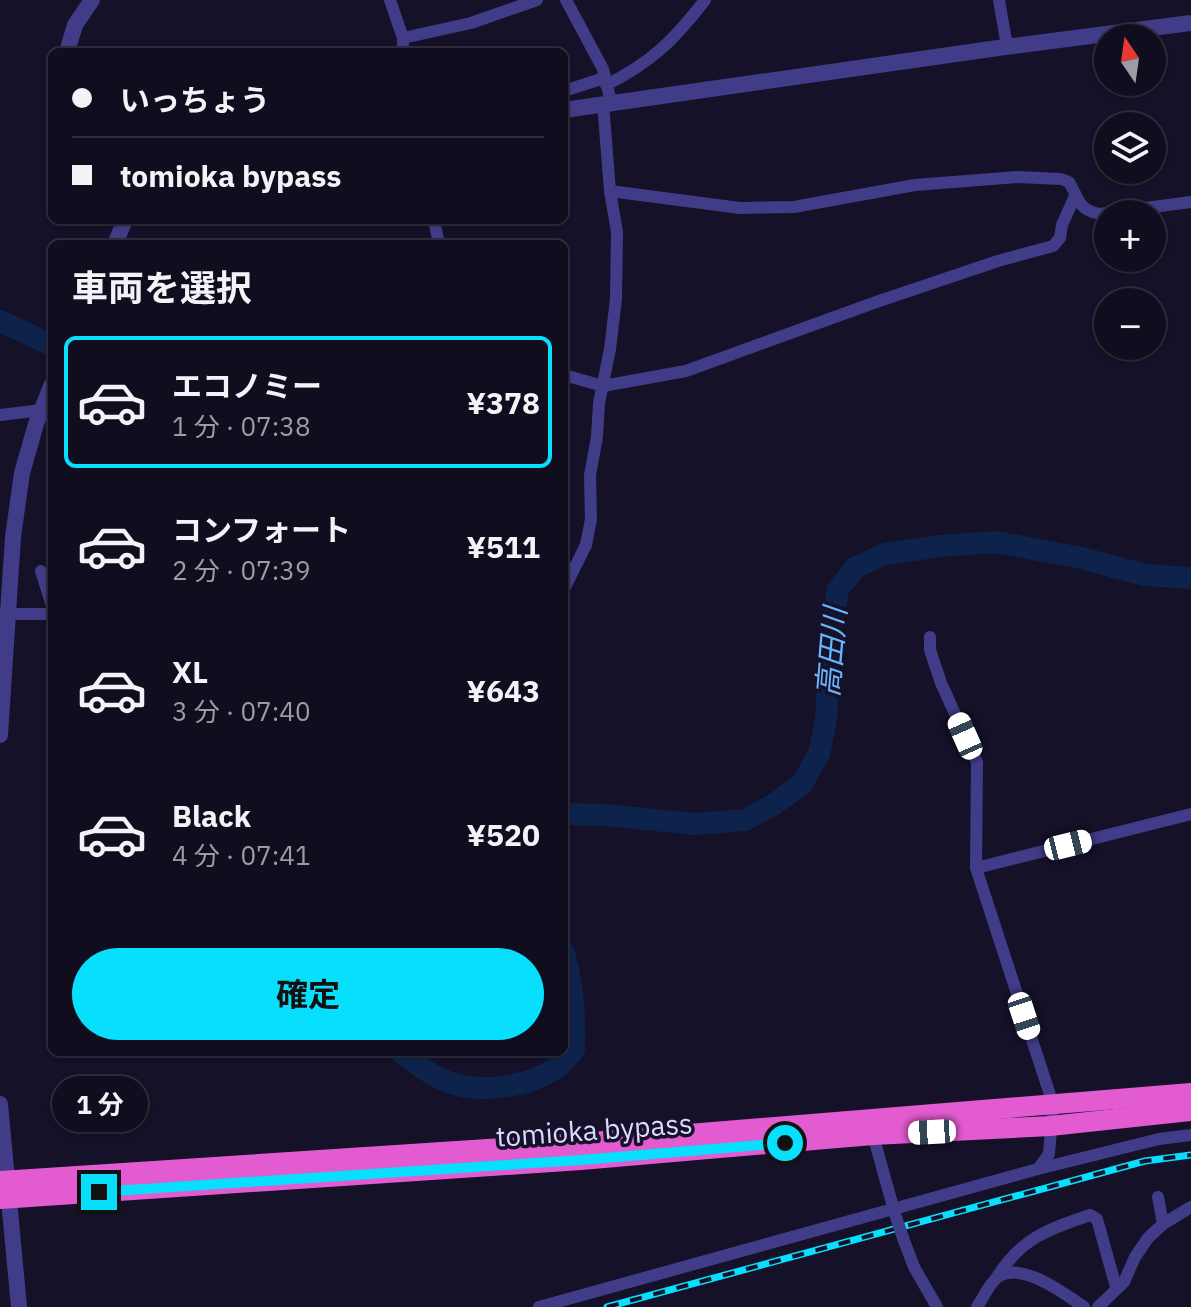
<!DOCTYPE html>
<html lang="ja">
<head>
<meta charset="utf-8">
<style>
  :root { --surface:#100d1f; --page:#191628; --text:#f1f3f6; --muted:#9c9ca4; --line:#302d3d; --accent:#07dffd }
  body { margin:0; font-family:"IBM Plex Sans","Noto Sans JP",sans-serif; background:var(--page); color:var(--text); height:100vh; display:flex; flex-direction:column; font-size:30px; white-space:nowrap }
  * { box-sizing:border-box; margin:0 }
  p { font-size:26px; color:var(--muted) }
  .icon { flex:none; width:44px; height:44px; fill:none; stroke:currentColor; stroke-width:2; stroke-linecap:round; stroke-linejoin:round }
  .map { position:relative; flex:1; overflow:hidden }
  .drawer { position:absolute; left:48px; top:240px; width:520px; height:816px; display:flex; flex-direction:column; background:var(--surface); border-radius:12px; box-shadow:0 2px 6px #0004,0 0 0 2px var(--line) }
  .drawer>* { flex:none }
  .banner { position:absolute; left:48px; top:48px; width:520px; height:176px; border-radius:12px; box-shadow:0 2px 6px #0004,0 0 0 2px var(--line); display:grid; align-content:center; height:176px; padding:0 24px; background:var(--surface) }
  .needle { width:52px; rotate:347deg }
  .controls { position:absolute; left:1094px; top:24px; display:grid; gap:16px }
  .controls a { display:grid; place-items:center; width:72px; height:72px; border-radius:50%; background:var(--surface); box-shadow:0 2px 6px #0004,0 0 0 2px var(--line); font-size:40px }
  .end { position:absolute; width:36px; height:36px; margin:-18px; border:10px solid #07dffd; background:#111; box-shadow:0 0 0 4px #111 }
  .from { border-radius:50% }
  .bubble { position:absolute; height:56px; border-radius:28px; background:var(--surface); box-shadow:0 2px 6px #0004,0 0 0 2px var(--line); font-size:26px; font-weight:700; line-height:56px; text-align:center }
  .car { position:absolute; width:24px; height:48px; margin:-24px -12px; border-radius:10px; box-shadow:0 0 6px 2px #0007; background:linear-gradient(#fff 24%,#345 0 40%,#fff 0 76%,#345 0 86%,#fff 0) }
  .banner b { display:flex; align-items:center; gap:28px; height:76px; font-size:30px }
  .banner b+b { border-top:2px solid var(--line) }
  .banner i { width:20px; height:20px; background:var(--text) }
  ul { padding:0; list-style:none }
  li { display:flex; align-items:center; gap:24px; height:132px; margin:0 16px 12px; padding:0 8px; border:4px solid transparent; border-radius:12px }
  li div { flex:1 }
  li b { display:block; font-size:30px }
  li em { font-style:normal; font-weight:700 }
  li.selected { border-color:var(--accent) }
  li>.icon { width:72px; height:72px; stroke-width:1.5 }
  h2 { padding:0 24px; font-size:36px; line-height:96px }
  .button { display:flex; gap:16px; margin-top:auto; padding:16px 24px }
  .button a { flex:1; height:92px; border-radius:48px; background:var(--accent); color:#111; font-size:32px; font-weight:700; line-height:92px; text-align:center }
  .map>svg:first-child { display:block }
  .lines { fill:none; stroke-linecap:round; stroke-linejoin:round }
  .river { stroke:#0d234c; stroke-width:22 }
  .minor { stroke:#413c88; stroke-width:12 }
  .tertiary { stroke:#413c88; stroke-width:16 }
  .trunk { stroke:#e25bd0; stroke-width:20 }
  .rail-casing { stroke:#07dffd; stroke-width:7 }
  .rail { stroke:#151129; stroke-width:4; stroke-dasharray:12; stroke-linecap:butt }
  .minor-bridge { stroke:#413c88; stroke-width:12 }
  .route { stroke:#07dffd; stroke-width:10 }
  .labels { text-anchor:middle; stroke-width:7; stroke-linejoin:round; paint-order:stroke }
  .street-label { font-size:28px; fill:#ded9ff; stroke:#151129 }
  .water-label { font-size:30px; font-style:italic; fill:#68b5fe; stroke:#151129 }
</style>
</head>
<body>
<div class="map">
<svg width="1191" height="1307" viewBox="0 0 1191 1307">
  <rect width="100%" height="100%" fill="#151129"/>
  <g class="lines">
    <!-- river -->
    <g class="river">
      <path d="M 0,321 L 52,345"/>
      <path d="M 564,814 L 606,815 L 694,824 L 745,820 L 773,805 L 802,784 L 819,754 L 826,720 L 830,645 L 838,589 L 856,567 L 885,554 L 940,546 L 996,542 L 1081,558 L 1145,575 L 1191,578"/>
      <path d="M 401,1052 C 418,1065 434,1078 454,1084 C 485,1093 532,1086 557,1067 C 564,1063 569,1055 574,1049 C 575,1016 573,984 564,953"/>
    </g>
    <!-- minor -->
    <g class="minor">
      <path d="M 390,0 L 403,38 L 403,52"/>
      <path d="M 566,0 L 603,69 L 611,102"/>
      <path d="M 999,0 L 1007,46"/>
      <path d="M 403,38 L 471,23 L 537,0"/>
      <path d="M 606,85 C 652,62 674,40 705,0"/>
      <path d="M 564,91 L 604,78"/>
      <path d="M 610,191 L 740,208 L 794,207 L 915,185 L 1017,177 L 1061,179 L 1069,182 C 1079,199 1078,210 1100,214 L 1191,202"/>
      <path d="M 434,220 L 439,244"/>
      <path d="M 564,375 L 603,386 L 686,371 L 879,301 L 998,261 L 1053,246 L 1060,238 L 1062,225 L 1075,196"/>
      <path d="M 0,415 L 42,410 L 52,416"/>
      <path d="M 41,571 L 52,606"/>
      <path d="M 564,589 L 586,545 L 591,519 L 590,475 L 597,437 L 599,403 L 610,349 L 616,299 L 617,232 L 610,191 L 603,103"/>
      <path d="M 3,614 L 52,614"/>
      <path d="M 930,637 L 930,650 L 941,683 L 977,762 L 976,868 L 1053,1104 L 1049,1154 L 1038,1169"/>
      <path d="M 976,868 L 1191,814"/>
      <path d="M 873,1135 L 895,1214"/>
      <path d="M 1158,1197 L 1163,1224"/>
      <path d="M 903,1238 L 914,1267 L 937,1307"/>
      <path d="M 997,1277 C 1021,1238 1049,1229 1090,1215 L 1097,1219 L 1116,1287"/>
      <path d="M 539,1307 L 1038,1169 L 1159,1139 L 1191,1135"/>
      <path d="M 977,1307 C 983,1298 990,1282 999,1276 C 1023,1262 1065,1294 1084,1307"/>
      <path d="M 1098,1307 L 1124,1282 L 1135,1257 L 1148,1238 L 1163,1224 L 1191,1207"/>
    </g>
    <!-- tertiary -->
    <g class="tertiary">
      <path d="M 67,52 L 75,25 L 92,0"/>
      <path d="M 564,110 L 1005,47 L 1191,23"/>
      <path d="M 115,244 L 125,220"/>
      <path d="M 0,735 L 13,537 L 22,473 L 36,424 L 52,384"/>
      <path d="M 0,1104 L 19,1307"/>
    </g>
    <!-- trunk -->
    <g class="trunk">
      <path d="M 0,1181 L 579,1143 L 1191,1093"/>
      <path d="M 0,1199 L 581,1160 L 873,1135 L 1050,1126 L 1191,1111"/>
    </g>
    <defs>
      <path id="rail" d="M 607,1307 L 1145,1161 L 1191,1155"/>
    </defs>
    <!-- rail casing -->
    <use href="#rail" class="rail-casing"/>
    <!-- rail -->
    <use href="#rail" class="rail"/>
    <!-- minor-bridge -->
    <path class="minor-bridge" d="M 895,1214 L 903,1238"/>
  </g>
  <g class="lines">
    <!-- route -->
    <path class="route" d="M 99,1192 L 581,1160 L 785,1143"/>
  </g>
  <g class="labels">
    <!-- street labels -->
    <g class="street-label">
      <text transform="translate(594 1130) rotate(-4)" y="10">tomioka bypass</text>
    </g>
    <!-- water labels -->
    <g class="water-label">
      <text transform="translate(832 652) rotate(-85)" y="10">高田川</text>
    </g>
  </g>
</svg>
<div class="controls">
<a><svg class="needle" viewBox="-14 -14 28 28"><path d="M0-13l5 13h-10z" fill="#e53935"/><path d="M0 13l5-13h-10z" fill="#9c9ca4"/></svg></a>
<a><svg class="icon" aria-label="layers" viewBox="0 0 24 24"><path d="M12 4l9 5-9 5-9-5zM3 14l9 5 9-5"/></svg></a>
<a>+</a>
<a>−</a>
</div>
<i class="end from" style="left:785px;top:1143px"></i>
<i class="end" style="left:99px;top:1192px"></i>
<div class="bubble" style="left:52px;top:1076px;width:96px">1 分</div>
<i class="car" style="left:965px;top:736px;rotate:336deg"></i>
<i class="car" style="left:1068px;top:845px;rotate:76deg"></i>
<i class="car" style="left:1024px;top:1016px;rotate:162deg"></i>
<i class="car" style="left:932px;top:1132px;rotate:267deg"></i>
<div class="banner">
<b><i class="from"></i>いっちょう</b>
<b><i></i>tomioka bypass</b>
</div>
<section class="drawer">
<h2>車両を選択</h2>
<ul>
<li class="selected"><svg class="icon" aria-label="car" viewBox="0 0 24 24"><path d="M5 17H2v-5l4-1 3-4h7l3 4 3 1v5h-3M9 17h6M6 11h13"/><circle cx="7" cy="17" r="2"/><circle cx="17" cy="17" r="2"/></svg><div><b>エコノミー</b><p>1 分 · 07:38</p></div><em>¥378</em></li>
<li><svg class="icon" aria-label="car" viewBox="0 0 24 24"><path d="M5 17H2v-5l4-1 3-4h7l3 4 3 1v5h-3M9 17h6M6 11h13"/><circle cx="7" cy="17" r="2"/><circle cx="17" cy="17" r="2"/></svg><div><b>コンフォート</b><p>2 分 · 07:39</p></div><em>¥511</em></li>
<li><svg class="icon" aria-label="car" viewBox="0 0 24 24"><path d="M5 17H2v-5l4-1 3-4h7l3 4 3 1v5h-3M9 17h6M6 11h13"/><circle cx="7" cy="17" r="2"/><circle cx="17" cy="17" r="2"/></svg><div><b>XL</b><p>3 分 · 07:40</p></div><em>¥643</em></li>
<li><svg class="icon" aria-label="car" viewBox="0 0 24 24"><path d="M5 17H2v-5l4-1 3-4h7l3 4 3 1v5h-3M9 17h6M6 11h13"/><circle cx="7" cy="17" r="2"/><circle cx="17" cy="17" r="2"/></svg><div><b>Black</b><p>4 分 · 07:41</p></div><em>¥520</em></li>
</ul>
<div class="button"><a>確定</a></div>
</section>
</div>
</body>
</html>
